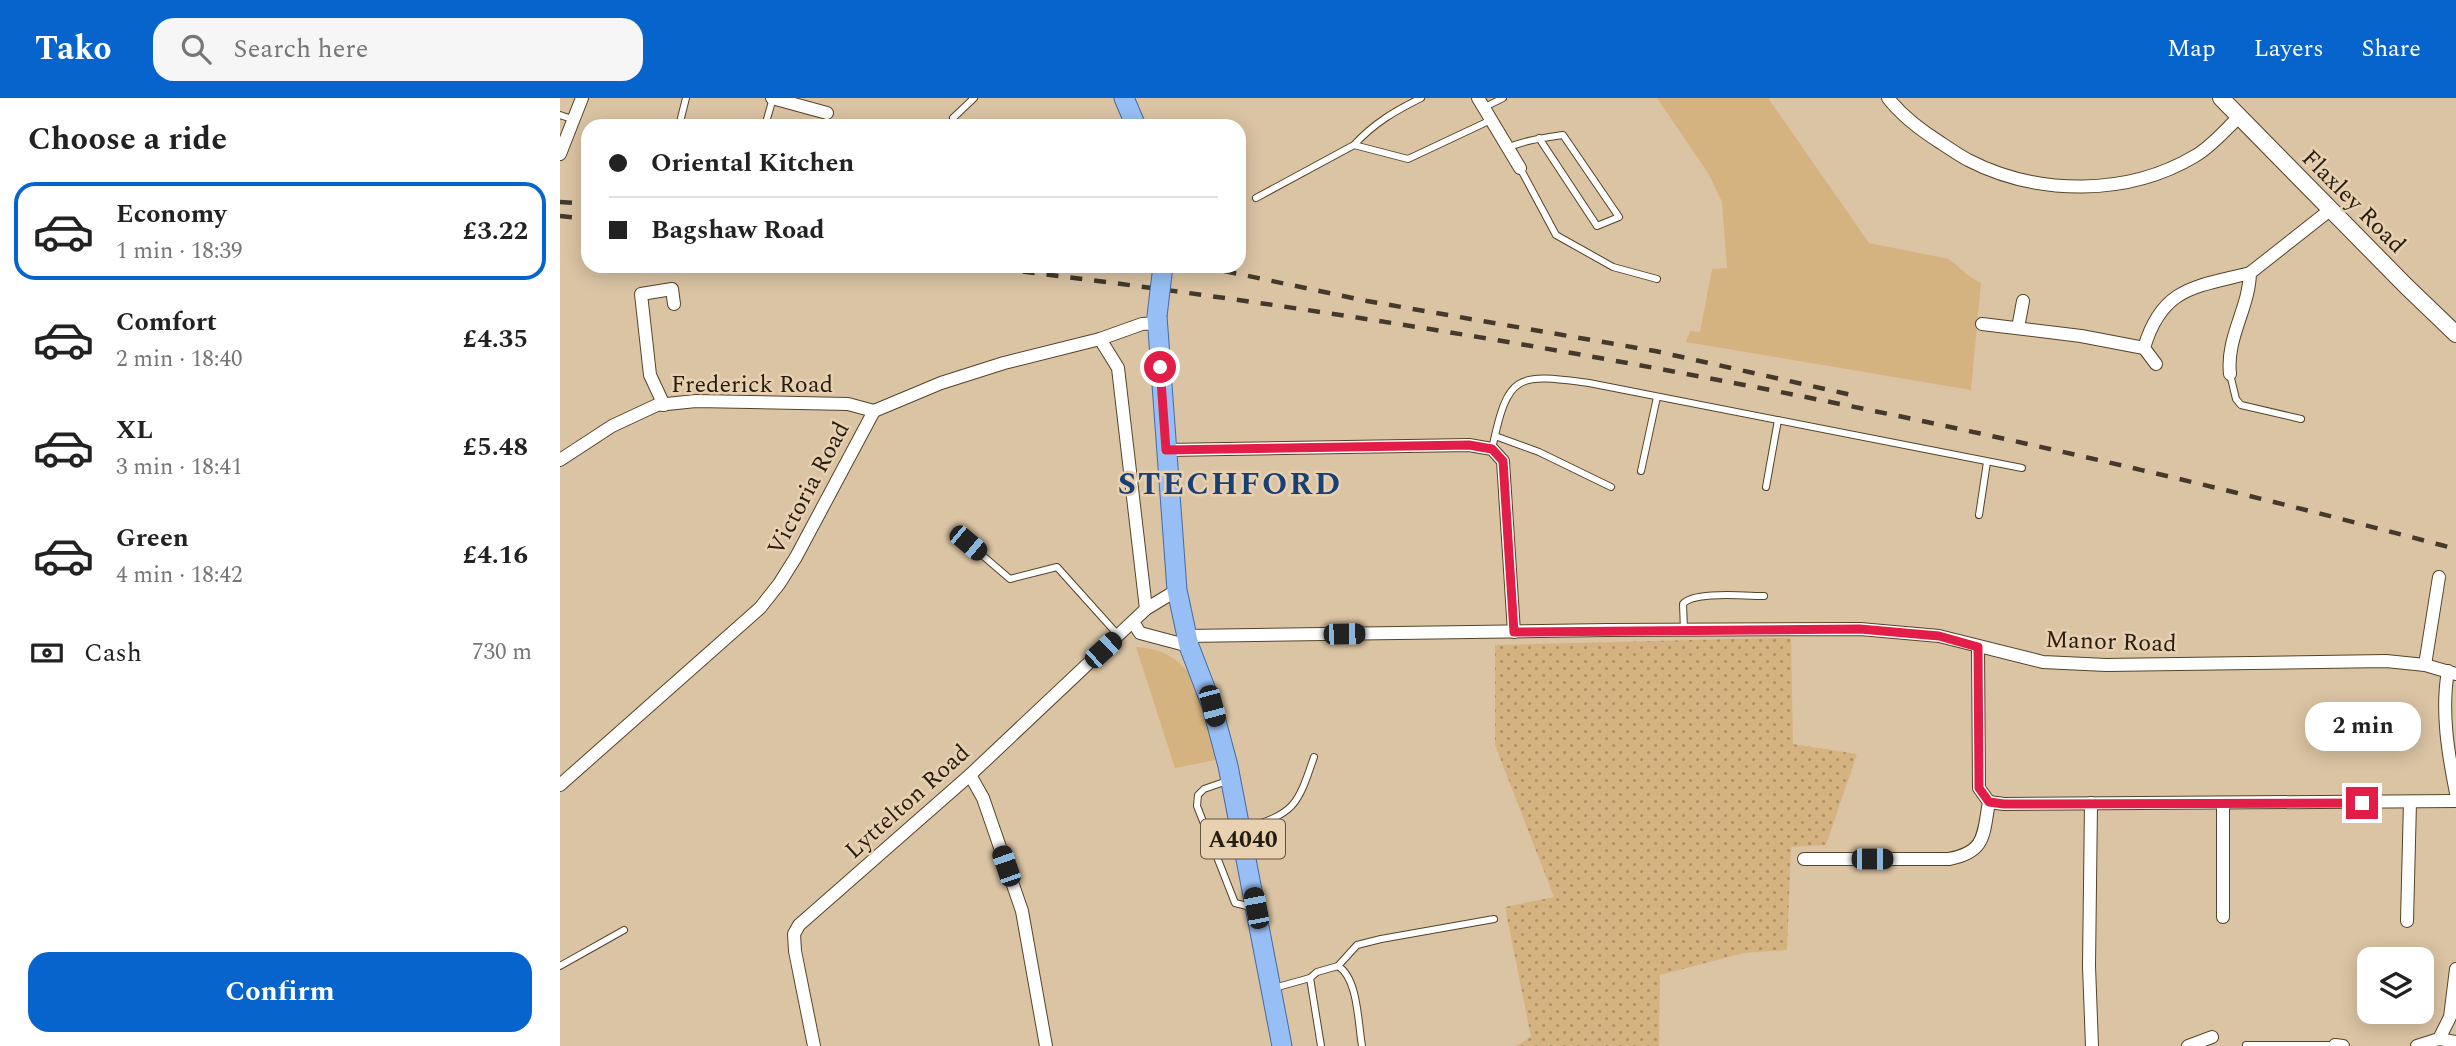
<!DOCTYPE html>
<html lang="en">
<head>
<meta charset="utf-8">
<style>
  :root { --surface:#fff; --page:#f6f6f6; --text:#222; --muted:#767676; --line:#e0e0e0; --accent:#0864cd }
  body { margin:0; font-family:Spectral,serif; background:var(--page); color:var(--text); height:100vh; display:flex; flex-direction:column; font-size:26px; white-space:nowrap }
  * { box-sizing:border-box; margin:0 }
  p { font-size:23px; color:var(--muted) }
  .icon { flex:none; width:38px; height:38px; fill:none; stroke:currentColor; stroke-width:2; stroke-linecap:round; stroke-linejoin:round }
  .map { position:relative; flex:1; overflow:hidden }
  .details { display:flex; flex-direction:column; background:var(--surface); width:560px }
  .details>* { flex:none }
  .banner { position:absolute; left:21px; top:21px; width:665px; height:154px; border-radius:21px; box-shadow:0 4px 18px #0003; display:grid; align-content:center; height:154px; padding:0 28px; background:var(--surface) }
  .controls { position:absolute; left:1797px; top:849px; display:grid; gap:14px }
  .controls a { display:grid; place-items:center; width:77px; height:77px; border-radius:14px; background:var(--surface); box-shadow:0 4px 18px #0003; font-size:35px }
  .end { position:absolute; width:32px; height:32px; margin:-16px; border:9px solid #e11d48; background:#fff; box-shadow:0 0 0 4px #fff }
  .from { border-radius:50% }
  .bubble { position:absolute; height:49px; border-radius:21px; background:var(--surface); box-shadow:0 4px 18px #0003; font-size:23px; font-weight:700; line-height:49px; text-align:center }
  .car { position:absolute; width:21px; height:42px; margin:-21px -10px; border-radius:9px; box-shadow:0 0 5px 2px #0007; background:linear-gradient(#222 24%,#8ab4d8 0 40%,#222 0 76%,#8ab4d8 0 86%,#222 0) }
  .banner b { display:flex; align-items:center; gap:24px; height:66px; font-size:26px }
  .banner b+b { border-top:2px solid var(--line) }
  .banner i { width:18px; height:18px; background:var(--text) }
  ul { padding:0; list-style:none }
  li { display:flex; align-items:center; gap:21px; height:98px; margin:0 14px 10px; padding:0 14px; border:4px solid transparent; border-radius:21px }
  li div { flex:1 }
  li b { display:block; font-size:26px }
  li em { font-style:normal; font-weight:700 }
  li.active { border-color:var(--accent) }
  li>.icon { width:63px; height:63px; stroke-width:1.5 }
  h2 { padding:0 28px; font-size:32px; line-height:84px }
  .pay { display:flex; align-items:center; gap:18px; height:77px; padding:0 28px; font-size:26px }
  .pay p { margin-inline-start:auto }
  .action { display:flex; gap:14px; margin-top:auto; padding:14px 28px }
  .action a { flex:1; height:80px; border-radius:21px; background:var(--accent); color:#fff; font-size:28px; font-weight:700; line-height:80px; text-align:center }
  header { display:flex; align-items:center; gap:42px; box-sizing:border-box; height:98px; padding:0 35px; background:var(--accent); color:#fff }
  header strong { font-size:33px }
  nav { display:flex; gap:38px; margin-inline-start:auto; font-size:24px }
  .search { width:490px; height:63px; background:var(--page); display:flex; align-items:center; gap:18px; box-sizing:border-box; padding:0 24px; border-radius:21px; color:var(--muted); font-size:26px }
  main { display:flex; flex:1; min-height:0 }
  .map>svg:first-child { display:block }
  .green { fill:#d5b380 }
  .park { fill:url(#park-dots) }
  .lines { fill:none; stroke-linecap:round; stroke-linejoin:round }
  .lane-casing { stroke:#564326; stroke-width:8 }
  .street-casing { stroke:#564326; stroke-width:14 }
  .secondary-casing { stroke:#564326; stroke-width:18 }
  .primary-casing { stroke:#446aa1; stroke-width:21 }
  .lane { stroke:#fff; stroke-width:6 }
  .street { stroke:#fff; stroke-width:12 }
  .secondary { stroke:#fff; stroke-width:16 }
  .primary { stroke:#98bff5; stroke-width:19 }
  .rail { stroke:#44392a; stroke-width:4.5; stroke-dasharray:12 12; stroke-linecap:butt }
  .primary-bridge-casing { stroke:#446aa1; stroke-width:21; stroke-linecap:butt }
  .primary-bridge { stroke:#98bff5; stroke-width:19 }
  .route { stroke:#e11d48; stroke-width:9 }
  .labels { text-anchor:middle; stroke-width:5; stroke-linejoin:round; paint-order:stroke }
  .shield { fill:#e8d1b0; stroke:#605341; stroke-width:2 }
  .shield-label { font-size:23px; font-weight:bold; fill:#251d11 }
  .street-label { font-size:24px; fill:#251d11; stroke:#e8d1b0 }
  .district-label { font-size:32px; font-weight:bold; letter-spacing:2px; fill:#194074; stroke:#e8d1b0 }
</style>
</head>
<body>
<header>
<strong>Tako</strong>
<div class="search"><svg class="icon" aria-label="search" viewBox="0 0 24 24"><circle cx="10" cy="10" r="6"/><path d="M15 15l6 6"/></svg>Search here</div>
<nav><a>Map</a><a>Layers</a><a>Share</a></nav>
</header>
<main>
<section class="details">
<h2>Choose a ride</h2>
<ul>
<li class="active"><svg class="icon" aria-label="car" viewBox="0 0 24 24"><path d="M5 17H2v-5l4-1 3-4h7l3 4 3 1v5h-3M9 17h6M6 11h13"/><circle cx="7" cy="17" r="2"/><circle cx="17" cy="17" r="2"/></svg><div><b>Economy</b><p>1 min · 18:39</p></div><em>£3.22</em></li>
<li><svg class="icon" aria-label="car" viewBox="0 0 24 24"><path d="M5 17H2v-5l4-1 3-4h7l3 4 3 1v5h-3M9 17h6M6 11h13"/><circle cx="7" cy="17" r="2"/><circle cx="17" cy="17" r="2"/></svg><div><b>Comfort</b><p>2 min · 18:40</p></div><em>£4.35</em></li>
<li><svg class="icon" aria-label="car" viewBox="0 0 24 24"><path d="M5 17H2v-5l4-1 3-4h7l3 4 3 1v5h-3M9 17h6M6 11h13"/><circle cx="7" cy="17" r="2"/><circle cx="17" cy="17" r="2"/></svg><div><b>XL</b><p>3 min · 18:41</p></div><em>£5.48</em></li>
<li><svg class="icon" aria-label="car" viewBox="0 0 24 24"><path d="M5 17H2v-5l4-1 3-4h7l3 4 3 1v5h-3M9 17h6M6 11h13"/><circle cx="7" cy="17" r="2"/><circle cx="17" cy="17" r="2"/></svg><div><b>Green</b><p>4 min · 18:42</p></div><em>£4.16</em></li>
</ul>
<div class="pay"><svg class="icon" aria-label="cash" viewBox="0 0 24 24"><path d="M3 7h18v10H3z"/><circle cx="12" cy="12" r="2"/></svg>Cash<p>730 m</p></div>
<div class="action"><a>Confirm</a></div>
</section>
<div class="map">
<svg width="1896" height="948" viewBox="0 0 1896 948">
  <defs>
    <pattern id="park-dots" width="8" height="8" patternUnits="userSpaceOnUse" patternTransform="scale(1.75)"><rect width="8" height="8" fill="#d5b380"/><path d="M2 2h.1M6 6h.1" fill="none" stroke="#ad9167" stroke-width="1.8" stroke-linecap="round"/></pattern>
  </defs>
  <rect width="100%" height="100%" fill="#dbc4a4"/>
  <!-- green -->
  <g class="green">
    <path d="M 1097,0 L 1208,0 L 1309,145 L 1389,161 L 1409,178 L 1421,185 L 1411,292 L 1126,244 L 1130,233 L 1140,234 L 1152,171 L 1167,170 L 1162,104 L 1148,75 Z"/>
    <path d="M 576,549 C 643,553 640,610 656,662 L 615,670 Z"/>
  </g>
  <!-- park -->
  <path class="park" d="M 1212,540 L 1231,540 L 1233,646 L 1297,656 L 1266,747 L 1231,749 L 1227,852 L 1184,855 L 1100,877 L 1099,948 L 956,948 L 971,939 L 945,809 L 994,799 L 935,647 L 935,547 Z"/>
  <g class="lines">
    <defs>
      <g id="lane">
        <path d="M 923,10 L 943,0"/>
        <path d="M 0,17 L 12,21"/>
        <path d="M 393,20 L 414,0"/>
        <path d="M 119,28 L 126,0"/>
        <path d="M 205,28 L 213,0"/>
        <path d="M 794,47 C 814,25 835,13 861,0"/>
        <path d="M 947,50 C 966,42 983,40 1003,37 L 1059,119 L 1037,128 L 979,40"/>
        <path d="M 960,70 L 996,137 L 1053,169 L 1097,181"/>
        <path d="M 696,100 L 794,47 L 848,61 L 931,22"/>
        <path d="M 1670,276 L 1676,301 L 1681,307 L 1741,321"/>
        <path d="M 935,338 L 979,354 L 1051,389"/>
        <path d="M 932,351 C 948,276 955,275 1029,285 L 1462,370"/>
        <path d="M 1081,373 L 1097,299"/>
        <path d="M 1206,389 L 1218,322"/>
        <path d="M 1419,417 L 1427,364"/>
        <path d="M 408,445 L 450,481 L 497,469 L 559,538"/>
        <path d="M 1124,532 L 1123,506 C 1133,493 1186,498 1204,498"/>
        <path d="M 667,683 L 644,691 L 638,697 L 637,708 L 675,805 L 691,809"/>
        <path d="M 683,731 C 735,715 737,709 754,659"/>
        <path d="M 0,868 L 64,832"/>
        <path d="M 778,868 L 797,847 L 821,841 L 934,821"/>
        <path d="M 750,880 L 761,948"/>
        <path d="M 714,890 L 750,880 L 757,874 L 778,868 C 798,880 798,925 802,948"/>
        <path d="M 1686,947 L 1775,947"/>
      </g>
      <g id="street">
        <path d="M 212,0 L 267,15"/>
        <path d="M 918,0 L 960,70"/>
        <path d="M 1328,0 C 1342,18 1362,33 1381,45 C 1390,51 1399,57 1408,62 C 1478,98 1568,98 1635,58 C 1651,49 1666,31 1679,19"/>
        <path d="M 0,56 L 22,0"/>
        <path d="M 1422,226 L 1521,238 L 1584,250 C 1602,189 1635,189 1690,175"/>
        <path d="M 1458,230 L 1463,203"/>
        <path d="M 540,241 L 558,270 L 586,511"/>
        <path d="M 1584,250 L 1596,266"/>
        <path d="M 1670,276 C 1666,239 1689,211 1690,175 L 1770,112"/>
        <path d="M 104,307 L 90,277 L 81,196 L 112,191 L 114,206"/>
        <path d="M 606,352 L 909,347 L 932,351 L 943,363 L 954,534"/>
        <path d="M 0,362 L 52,328 L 97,307 L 136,303 L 288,306 L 314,313"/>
        <path d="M 573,524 L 580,535 L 629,548"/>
        <path d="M 626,538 L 1048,532 L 1300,531 L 1379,538 L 1483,564 L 1546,567 L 1826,563 L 1865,567 L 1896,576"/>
        <path d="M 1865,567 L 1879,479"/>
        <path d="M 1888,573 C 1881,613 1888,655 1896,695"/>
        <path d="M 410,677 L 423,700 L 462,813 L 486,948"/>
        <path d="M 0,687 L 200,510 L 219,486 L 236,459 L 314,313 L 381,285 L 444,265 L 540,241 L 582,226 L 597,225"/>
        <path d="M 1429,704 L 1444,706 L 1896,703"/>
        <path d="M 1531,705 L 1529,868 L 1532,948"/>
        <path d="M 1663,706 L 1663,819"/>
        <path d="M 1244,761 L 1389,761 C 1426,754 1423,737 1429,704 L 1419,690 L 1418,549"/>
        <path d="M 1847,823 L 1850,704"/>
        <path d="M 1879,941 L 1896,944"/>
        <path d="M 1775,947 L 1783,948"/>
        <path d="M 254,948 L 235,853 L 234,836 L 239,827 L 410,677 L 586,511 L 617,492"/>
        <path d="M 1628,948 L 1652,939"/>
        <path d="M 1857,948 L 1879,941 L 1890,919 L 1896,871"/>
      </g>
      <path id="secondary" d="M 1661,0 L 1846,188 L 1896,236"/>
      <g id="primary">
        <path d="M 564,0 L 576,28"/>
        <path d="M 597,218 L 617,492 L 629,548 L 652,608 L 668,668 L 722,948"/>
      </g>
    </defs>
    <!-- lane casing -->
    <use href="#lane" class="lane-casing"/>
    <!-- street casing -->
    <use href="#street" class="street-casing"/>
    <!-- secondary casing -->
    <use href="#secondary" class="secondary-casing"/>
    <!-- primary casing -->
    <use href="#primary" class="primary-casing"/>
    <!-- lane -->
    <use href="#lane" class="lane"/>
    <!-- street -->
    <use href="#street" class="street"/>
    <!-- secondary -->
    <use href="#secondary" class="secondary"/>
    <!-- primary -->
    <use href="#primary" class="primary"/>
    <!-- rail -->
    <g class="rail">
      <path d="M 0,104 L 28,106"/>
      <path d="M 0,118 L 28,121"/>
      <path d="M 415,168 C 916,226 1410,321 1896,451"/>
      <path d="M 641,168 L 807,203 L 1095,253 L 1296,298"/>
    </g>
    <defs>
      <path id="primary-bridge" d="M 597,218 L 603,168"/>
    </defs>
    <!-- primary-bridge casing -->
    <use href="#primary-bridge" class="primary-bridge-casing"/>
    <!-- primary-bridge -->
    <use href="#primary-bridge" class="primary-bridge"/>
  </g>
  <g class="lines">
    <!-- route -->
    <path class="route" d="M 600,269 L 606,352 L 909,347 L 932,351 L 943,363 L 954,534 L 1300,531 L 1379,538 L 1418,549 L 1419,690 L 1429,704 L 1444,706 L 1802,705"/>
  </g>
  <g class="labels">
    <!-- shield labels -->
    <rect class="shield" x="641" y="721.5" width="84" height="39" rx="5"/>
    <g class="shield-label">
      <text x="683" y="749">A4040</text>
    </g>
    <!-- street labels -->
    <g class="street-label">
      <text transform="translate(1794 103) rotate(45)" y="8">Flaxley Road</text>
      <text x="192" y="294">Frederick Road</text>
      <text transform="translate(248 390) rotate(-62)" y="8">Victoria Road</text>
      <text transform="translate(1551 543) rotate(2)" y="8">Manor Road</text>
      <text transform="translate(347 703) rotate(-42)" y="8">Lyttelton Road</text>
    </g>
    <!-- district labels -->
    <g class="district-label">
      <text x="670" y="396">STECHFORD</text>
    </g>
  </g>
</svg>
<div class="controls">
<a><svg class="icon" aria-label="layers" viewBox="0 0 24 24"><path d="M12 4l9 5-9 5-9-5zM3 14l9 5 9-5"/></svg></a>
</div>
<i class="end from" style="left:600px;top:269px"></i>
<i class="end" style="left:1802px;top:705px"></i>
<div class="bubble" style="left:1745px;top:604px;width:116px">2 min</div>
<i class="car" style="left:408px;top:445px;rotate:130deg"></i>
<i class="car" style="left:784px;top:536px;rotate:89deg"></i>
<i class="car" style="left:543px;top:552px;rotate:47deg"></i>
<i class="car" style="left:652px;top:608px;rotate:165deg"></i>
<i class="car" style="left:1312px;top:761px;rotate:90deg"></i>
<i class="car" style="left:446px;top:768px;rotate:341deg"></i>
<i class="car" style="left:696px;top:810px;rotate:349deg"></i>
<div class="banner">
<b><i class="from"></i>Oriental Kitchen</b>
<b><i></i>Bagshaw Road</b>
</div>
</div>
</main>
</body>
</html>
